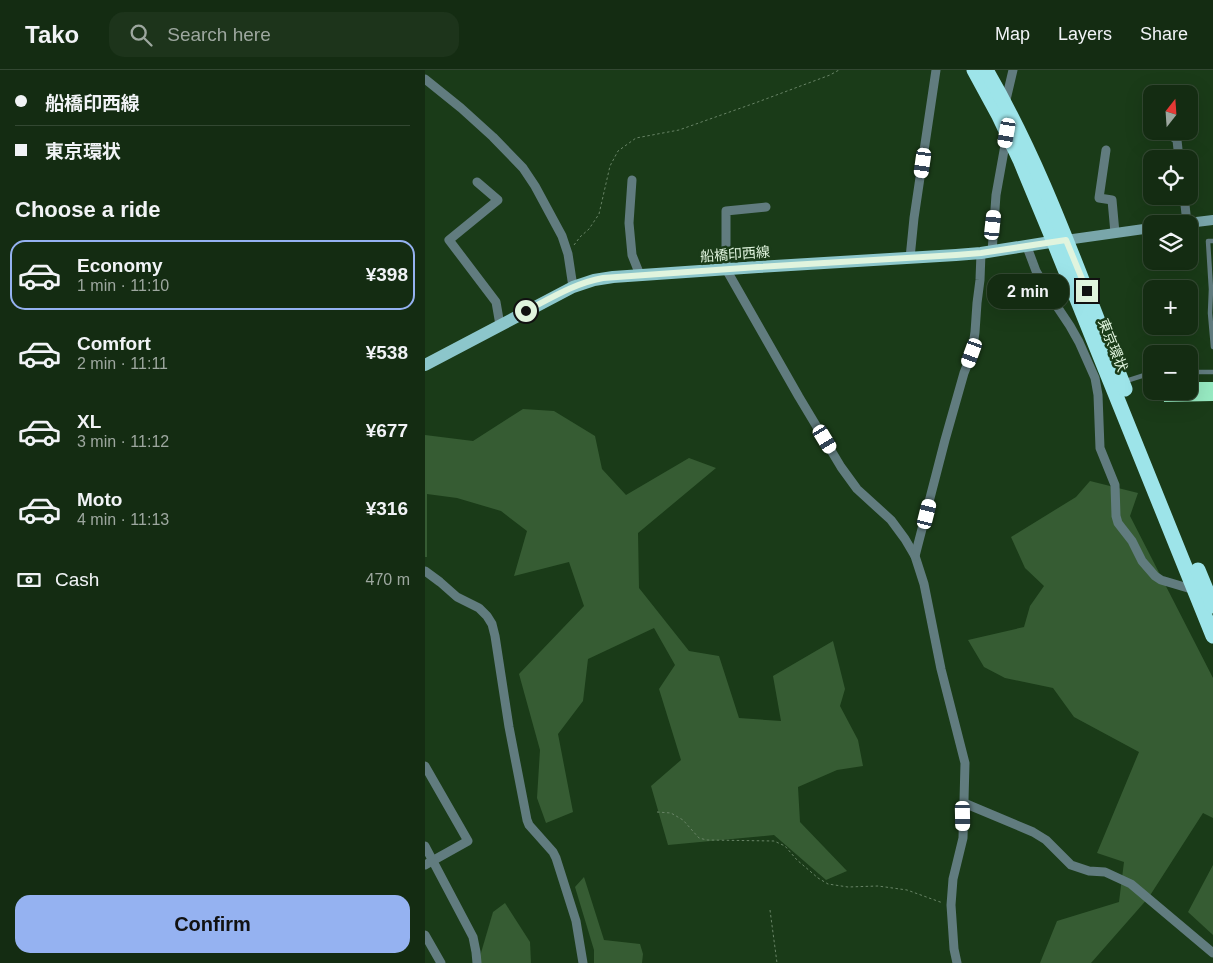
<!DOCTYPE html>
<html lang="en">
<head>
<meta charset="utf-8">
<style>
  :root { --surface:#142c12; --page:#1d341b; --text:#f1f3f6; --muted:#9da79f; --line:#334832; --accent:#95b2f1 }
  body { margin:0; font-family:Helvetica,"Noto Sans JP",sans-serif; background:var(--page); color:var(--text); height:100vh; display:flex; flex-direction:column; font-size:19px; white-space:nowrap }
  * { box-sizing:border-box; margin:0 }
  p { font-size:16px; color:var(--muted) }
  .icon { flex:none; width:28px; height:28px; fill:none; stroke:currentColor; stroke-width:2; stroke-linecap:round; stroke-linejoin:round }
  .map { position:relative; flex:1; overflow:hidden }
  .sheet { display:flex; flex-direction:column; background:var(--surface); width:425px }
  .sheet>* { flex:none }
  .hud { display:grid; align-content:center; height:110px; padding:0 15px; background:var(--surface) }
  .needle { width:32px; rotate:17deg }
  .controls { position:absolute; left:718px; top:15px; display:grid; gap:10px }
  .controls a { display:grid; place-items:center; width:55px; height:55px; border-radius:10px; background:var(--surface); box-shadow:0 5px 20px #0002,0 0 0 1px var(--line); font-size:25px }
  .end { position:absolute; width:22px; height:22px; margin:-11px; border:6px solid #e0f4de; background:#111; box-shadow:0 0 0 2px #111 }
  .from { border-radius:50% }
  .bubble { position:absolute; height:35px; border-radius:15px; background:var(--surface); box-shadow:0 5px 20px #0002,0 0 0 1px var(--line); font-size:16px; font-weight:700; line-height:35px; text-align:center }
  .car { position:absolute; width:15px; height:30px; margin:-15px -8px; border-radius:6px; box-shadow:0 0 4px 1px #0007; background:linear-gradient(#fff 24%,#345 0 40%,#fff 0 76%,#345 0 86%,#fff 0) }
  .hud b { display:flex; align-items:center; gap:18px; height:48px; font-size:19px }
  .hud b+b { border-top:1px solid var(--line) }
  .hud i { width:12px; height:12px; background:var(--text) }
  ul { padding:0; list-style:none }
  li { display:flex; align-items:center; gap:15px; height:70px; margin:0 10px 8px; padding:0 5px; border:2px solid transparent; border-radius:15px }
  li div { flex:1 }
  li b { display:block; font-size:19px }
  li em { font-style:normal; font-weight:700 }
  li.current { border-color:var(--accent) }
  li>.icon { width:45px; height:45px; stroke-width:1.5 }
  h2 { padding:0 15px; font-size:22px; line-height:60px }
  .pay { display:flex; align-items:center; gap:12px; height:55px; padding:0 15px; font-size:19px }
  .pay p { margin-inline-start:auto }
  .primary-button { display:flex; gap:10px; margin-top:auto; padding:10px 15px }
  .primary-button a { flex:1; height:58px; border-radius:15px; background:var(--accent); color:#111; font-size:20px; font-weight:700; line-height:58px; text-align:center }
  header { display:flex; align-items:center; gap:30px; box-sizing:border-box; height:70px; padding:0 25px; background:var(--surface); border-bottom:1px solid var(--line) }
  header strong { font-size:24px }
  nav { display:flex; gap:28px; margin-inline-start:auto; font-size:18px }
  .search { width:350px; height:45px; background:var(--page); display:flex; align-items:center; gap:12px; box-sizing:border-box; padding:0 18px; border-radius:15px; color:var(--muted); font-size:19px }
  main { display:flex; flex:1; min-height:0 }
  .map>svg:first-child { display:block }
  .green { fill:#365c33 }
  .building { fill:#97eac2 }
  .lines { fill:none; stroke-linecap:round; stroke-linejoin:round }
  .path { stroke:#678365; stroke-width:1; stroke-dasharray:2.5 2.5; stroke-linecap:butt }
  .lane { stroke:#617c7f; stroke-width:4.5 }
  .street { stroke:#617c7f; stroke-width:9 }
  .secondary { stroke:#79a6aa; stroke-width:10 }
  .primary { stroke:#8cc6cb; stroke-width:12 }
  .highway { stroke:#9de4e9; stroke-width:15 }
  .route { stroke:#e0f4de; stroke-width:6 }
  .labels { text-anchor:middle; stroke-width:5; stroke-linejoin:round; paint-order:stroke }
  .street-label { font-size:14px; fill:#e0f4de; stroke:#1a3b18 }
</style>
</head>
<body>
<header>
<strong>Tako</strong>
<div class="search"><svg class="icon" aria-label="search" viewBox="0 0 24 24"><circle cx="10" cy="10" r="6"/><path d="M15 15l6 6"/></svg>Search here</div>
<nav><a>Map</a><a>Layers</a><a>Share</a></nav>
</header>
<main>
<section class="sheet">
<div class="hud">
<b><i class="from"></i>船橋印西線</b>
<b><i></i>東京環状</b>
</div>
<h2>Choose a ride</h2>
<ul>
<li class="current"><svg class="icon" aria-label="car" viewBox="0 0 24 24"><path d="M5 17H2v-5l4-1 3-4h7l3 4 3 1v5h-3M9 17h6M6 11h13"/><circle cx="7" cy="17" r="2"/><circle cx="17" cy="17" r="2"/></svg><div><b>Economy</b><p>1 min · 11:10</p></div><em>¥398</em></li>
<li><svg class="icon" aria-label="car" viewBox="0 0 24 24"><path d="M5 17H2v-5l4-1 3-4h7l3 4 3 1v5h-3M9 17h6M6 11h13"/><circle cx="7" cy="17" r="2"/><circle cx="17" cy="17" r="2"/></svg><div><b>Comfort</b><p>2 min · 11:11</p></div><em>¥538</em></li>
<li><svg class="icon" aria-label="car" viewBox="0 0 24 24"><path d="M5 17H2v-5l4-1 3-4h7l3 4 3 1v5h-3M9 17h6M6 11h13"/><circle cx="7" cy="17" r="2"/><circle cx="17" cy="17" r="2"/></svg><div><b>XL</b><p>3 min · 11:12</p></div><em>¥677</em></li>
<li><svg class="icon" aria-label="car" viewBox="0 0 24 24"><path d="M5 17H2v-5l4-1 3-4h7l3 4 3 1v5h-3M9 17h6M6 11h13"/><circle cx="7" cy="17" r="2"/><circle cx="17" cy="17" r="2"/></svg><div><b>Moto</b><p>4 min · 11:13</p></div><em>¥316</em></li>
</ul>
<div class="pay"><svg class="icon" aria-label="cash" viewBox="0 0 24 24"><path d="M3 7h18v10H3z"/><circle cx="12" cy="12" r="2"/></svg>Cash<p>470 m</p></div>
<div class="primary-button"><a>Confirm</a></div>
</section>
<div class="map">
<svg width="788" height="893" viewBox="0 0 788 893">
  <rect width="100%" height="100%" fill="#1a3b18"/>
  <!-- green -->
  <g class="green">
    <path d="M 98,339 L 129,341 L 170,366 L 177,399 L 201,425 L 264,388 L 291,398 L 213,463 L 214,518 L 264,581 L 294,586 L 314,648 L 356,651 L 348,606 L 408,571 L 420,619 L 415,636 L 433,670 L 438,696 L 412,700 L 373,717 L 375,752 L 422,801 L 401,810 L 349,765 L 243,775 L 226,716 L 256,690 L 234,619 L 250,595 L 229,558 L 163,589 L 158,631 L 133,664 L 148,742 L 121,753 L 112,728 L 115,680 L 94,604 L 159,536 L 144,492 L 89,506 L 102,461 L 76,441 L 32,428 L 2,424 L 2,487 L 0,487 L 0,365 L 48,371 Z"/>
    <path d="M 665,411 L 713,423 L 705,446 L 788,608 L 788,748 L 778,743 L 724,827 L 666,893 L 615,893 L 632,851 L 694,832 L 699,792 L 672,783 L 714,682 L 649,647 L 628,618 L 580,608 L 559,597 L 543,570 L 599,557 L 605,536 L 619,516 L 600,498 L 586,467 L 651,427 Z"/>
    <path d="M 788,795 L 788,865 L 763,842 Z"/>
    <path d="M 159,807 L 179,870 L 215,874 L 218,884 L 217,893 L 169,893 L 169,880 L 150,817 Z"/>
    <path d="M 80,833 L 105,872 L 106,893 L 53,893 L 68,842 Z"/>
  </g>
  <!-- building -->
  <path class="building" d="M 764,312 L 788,312 L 788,331 L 739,332 L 738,321 L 764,321 Z"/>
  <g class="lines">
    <!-- path -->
    <g class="path">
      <path d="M 149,175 L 155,167 L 164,159 L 174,144 L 185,96 L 193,81 L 211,68 L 254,60 L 330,33 L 405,5 L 414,0"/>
      <path d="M 232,742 L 246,743 L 258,750 L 274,768 L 282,770 L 349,771 L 360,776 L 372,790 L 393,808 L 403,814 L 423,817 L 453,816 L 482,820 L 518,833"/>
      <path d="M 345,840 L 352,893"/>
    </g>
    <!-- lane -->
    <g class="lane">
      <path d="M 788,171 L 783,171 L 786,219 L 785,243 L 788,277"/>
      <path d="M 764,302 L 788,302"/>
      <path d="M 701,311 L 726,303"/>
    </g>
    <!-- street -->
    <g class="street">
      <path d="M 0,9 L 36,38 L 68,67 L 98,98 L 110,116 L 137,166 L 143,184 L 148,217"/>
      <path d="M 580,34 L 588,0"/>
      <path d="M 740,61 L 752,70 L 754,89"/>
      <path d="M 681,80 L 674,128 L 687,130 L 690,163"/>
      <path d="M 207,110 L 204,153 L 207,185 L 215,205"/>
      <path d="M 52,112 L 73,130 L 24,170 L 71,232 L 75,255"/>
      <path d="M 759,126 L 762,153"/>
      <path d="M 341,137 L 301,141 L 301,199 L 374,327 L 416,397 L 432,419 L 466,450 L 480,469 L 490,486 L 499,514 L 516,599 L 540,693 L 538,768 L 528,809 L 526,835 L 529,879 L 532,893"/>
      <path d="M 602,177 L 611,201 L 629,232 L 645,256 L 654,272 L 670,308 L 673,325 L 675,378 L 690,415 L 691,446 L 693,453 L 707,471 L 717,491 L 730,506 L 736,510 L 763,518"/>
      <path d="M 567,182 L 571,125 L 582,64"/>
      <path d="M 485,188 L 489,148 L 511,0"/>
      <path d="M 490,486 L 520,370 L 539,303 L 547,283 L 550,262 L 552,233 L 555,210 L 556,183"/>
      <path d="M 0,501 L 15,512 L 32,527 L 54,538 L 62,546 L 67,554 L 70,566 L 84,657 L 102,750 L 104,755 L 128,782 L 131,788 L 151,851 L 158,893"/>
      <path d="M 0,696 L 43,771 L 0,795"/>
      <path d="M 539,733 L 608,762 L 621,770 L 646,795 L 664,801 L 680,802 L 706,814 L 788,883"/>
      <path d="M 0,776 L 48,867 L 51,882 L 52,893"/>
      <path d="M 0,865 L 16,893"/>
    </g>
    <!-- secondary -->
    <g class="secondary">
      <path d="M 755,154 L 788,150"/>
      <path d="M 641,170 L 726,158"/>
    </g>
    <!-- primary -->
    <path class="primary" d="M 0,295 L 148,217 L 169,210 L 188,207 L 333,197 L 531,185 L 556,183 L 638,170"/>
    <!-- highway -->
    <g class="highway">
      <path d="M 549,0 L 574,46 L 595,90 L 629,172 L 788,566"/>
      <path d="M 561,0 C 620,101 656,212 700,319"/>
      <path d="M 773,500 L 788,536"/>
    </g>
  </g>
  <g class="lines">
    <!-- route -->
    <path class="route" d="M 101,241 C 126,228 150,213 178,208 L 333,197 L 531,185 L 556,183 L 641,170 L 662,221"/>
  </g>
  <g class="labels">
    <!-- street labels -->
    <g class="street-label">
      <text transform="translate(310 184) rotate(-4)" y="5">船橋印西線</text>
      <text transform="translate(688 275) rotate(68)" y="5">東京環状</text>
    </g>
  </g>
</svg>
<div class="controls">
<a><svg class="needle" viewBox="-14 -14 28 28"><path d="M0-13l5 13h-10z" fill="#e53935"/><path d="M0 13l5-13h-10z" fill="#9da79f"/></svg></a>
<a><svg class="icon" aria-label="locate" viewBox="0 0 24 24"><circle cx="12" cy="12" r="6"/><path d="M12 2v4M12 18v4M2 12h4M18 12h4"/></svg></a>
<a><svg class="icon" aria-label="layers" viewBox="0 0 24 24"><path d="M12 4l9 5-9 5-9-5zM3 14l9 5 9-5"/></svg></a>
<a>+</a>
<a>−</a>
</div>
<i class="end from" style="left:101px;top:241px"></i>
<i class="end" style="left:662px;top:221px"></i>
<div class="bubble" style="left:562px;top:204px;width:82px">2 min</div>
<i class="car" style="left:582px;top:63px;rotate:190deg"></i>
<i class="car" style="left:498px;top:93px;rotate:188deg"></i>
<i class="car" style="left:568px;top:155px;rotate:6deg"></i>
<i class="car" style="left:547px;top:283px;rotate:200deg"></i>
<i class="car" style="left:400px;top:369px;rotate:149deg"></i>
<i class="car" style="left:502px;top:444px;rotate:14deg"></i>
<i class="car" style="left:538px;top:746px;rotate:179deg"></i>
</div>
</main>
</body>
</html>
